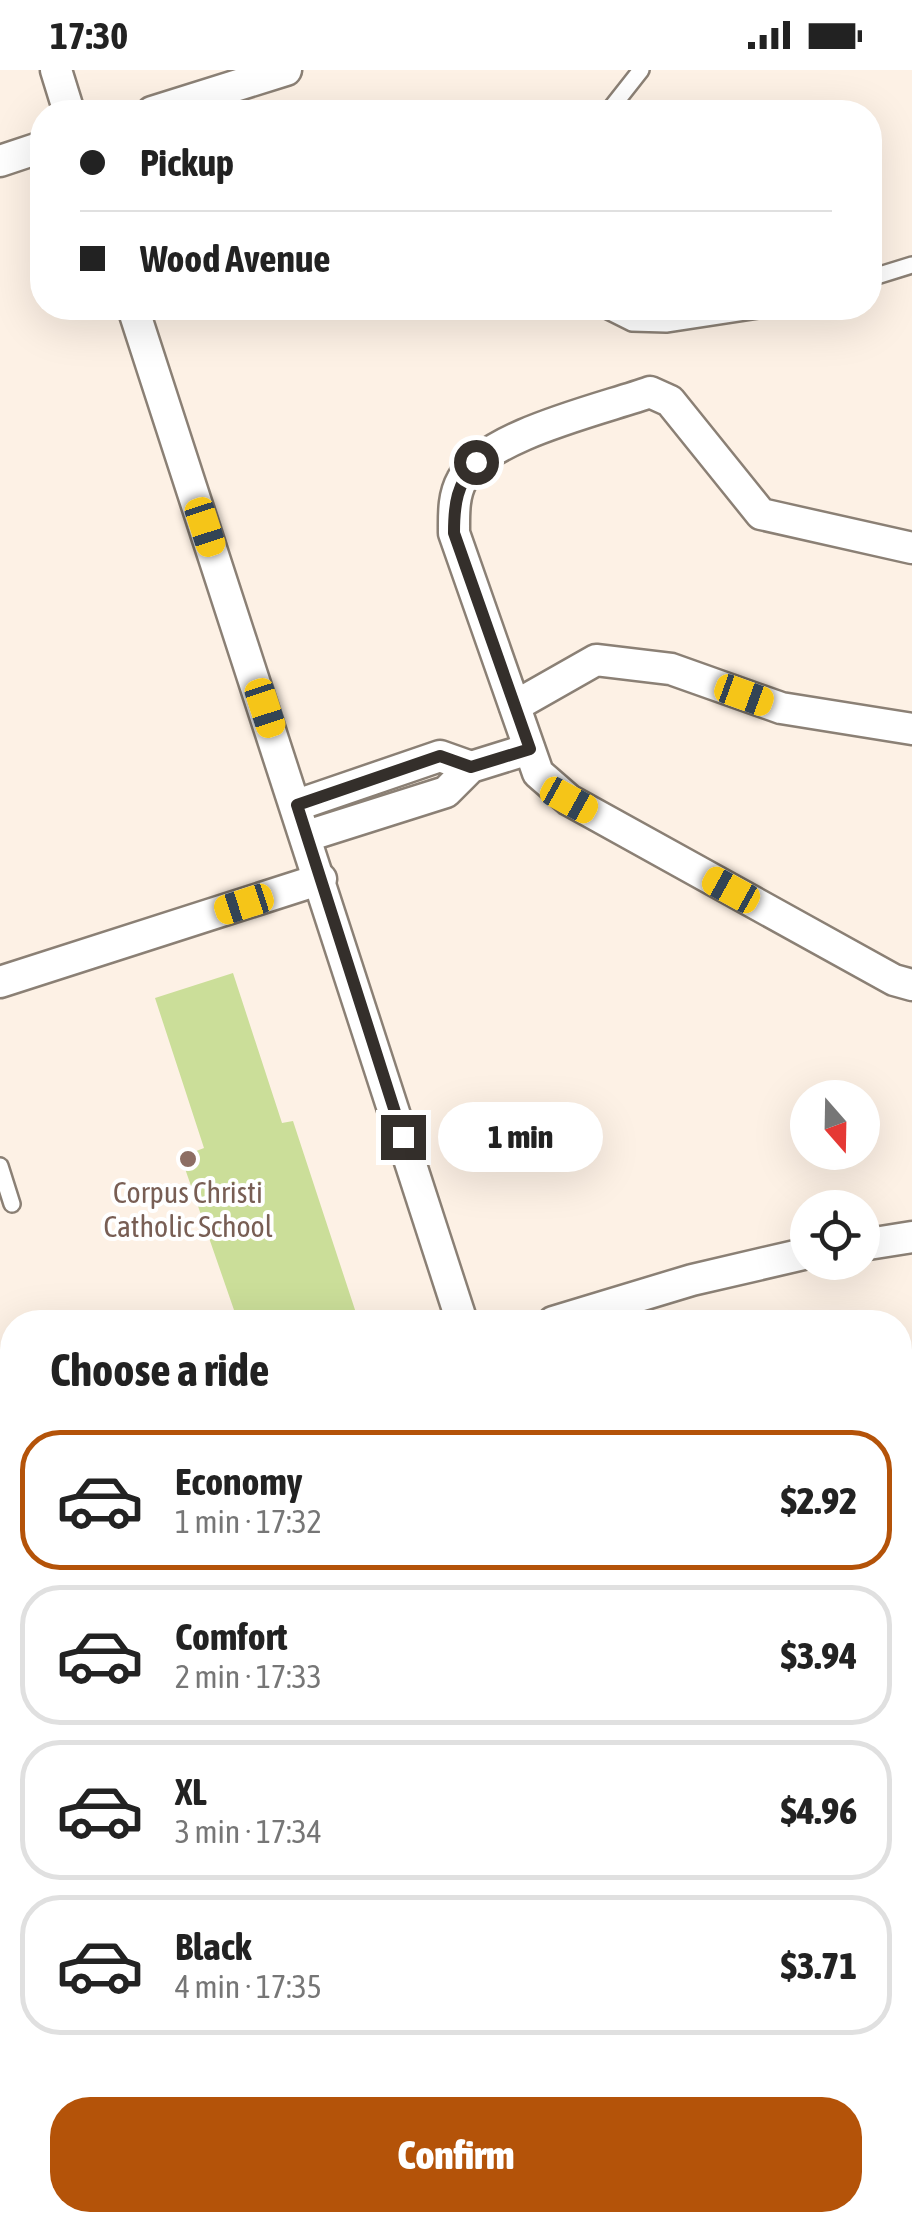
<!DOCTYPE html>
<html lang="en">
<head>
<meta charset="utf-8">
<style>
  :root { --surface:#fff; --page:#f2f2f2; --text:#222; --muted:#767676; --line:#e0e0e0; --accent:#b45309 }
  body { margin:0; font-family:"Asap Condensed",sans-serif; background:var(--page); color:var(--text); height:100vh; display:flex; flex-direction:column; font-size:38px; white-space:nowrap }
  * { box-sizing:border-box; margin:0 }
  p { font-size:32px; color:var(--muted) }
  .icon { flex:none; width:55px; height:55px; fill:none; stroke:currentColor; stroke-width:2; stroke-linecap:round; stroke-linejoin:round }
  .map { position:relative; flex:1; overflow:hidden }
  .details { position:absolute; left:0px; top:1240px; width:912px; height:922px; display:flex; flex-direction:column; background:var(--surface); border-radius:40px 40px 0 0; box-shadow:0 10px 40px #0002 }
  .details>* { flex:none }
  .top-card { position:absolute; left:30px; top:30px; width:852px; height:220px; border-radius:40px; box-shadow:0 10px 40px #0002; display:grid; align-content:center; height:220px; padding:0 50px; background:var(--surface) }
  .needle { width:65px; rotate:160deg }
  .buttons { position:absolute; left:790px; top:1010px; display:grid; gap:20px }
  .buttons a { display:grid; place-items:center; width:90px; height:90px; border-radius:50%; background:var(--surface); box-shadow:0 10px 40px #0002; font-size:50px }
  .end { position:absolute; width:45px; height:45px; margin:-22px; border:12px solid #342f2b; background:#fff; box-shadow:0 0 0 5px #fff }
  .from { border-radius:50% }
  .bubble { position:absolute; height:70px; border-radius:35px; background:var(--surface); box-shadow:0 10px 40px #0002; font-size:32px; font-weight:800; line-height:70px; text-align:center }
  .car { position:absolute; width:30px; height:60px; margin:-30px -15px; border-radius:12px; box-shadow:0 0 8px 2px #0007; background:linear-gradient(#f5c518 24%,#345 0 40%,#f5c518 0 76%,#345 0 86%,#f5c518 0) }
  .top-card b { display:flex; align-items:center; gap:35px; height:95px; font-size:38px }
  .top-card b+b { border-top:2px solid var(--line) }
  .top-card i { width:25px; height:25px; background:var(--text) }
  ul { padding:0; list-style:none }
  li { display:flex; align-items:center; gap:30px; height:140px; margin:0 20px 15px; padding:0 30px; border:5px solid var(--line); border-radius:40px }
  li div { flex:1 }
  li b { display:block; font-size:38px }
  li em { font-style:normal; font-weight:800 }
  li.on { border-color:var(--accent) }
  li>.icon { width:90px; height:90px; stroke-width:1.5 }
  h2 { padding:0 50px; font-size:45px; line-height:120px }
  .button { display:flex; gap:20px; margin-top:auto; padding:20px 50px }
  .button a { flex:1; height:115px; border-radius:40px; background:var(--accent); color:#fff; font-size:40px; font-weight:800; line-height:115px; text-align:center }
  .status { display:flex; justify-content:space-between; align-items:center; height:70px; padding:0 50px; background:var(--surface); direction:ltr }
  .status svg { height:28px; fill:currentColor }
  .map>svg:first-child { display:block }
  .green { fill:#cbde99 }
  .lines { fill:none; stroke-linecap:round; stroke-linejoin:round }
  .stream { stroke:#70a8f0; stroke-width:11 }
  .lane-casing { stroke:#8b8075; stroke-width:20 }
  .street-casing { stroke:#8b8075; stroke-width:35 }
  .lane { stroke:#fff; stroke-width:15 }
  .street { stroke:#fff; stroke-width:30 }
  .rail { stroke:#857d76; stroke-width:8; stroke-dasharray:20 10; stroke-linecap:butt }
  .route { stroke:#342f2b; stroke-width:12 }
  .education-dot { fill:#8d6e63; stroke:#fff; stroke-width:4 }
  .labels { text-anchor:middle; stroke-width:8; stroke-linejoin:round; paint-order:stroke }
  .education-label { font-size:30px; fill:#785e54; stroke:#fff }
</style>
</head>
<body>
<div class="status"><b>17:30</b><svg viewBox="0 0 49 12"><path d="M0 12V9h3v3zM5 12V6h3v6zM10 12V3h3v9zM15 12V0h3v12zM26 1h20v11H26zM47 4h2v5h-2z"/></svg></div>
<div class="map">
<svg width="912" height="2161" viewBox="0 0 912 2161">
  <rect width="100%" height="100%" fill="#fdf1e5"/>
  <!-- green -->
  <path class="green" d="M 233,903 L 282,1053 L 293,1051 L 359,1252 L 198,1252 L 234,1240 L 181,1087 L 204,1078 L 155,928 Z"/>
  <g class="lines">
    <!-- stream -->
    <g class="stream">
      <path d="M 900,1565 L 912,1553"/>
      <path d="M 332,2161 L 342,2150"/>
    </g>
    <defs>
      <g id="lane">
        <path d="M 608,42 L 641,0"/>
        <path d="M 870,208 L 912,195"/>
        <path d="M 602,238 L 632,253 L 666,254 L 772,238"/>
        <path d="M 0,1096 L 12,1134"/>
        <path d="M 568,2150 L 572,2161"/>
      </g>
      <g id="street">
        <path d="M 56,0 L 69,42"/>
        <path d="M 152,42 L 286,0"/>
        <path d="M 0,91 L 42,77"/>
        <path d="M 133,238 L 462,1252"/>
        <path d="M 912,478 L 761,444 L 670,331 L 650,322 C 603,339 485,365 462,410 C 453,426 454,445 454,463 L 538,703 L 569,730 L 894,910 L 912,915"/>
        <path d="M 515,636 L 596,590 L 671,599 L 781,638 L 912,659"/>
        <path d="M 297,735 L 440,686 L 471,697"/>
        <path d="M 307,766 L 446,722 L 471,697 L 529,679"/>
        <path d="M 0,912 L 321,809"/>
        <path d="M 862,1175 L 912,1167"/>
        <path d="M 553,1252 L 692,1210 L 808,1183"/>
        <path d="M 0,1443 L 12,1439"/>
        <path d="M 900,1861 L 912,1857"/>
        <path d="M 900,2136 L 909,2161"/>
        <path d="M 525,2161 L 535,2150"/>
      </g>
    </defs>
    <!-- lane casing -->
    <use href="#lane" class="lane-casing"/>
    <!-- street casing -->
    <use href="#street" class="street-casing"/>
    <!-- lane -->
    <use href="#lane" class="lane"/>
    <!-- street -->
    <use href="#street" class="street"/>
    <!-- rail -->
    <g class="rail">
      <path d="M 900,1446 L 912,1433"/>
      <path d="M 238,2161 L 249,2150"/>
    </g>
  </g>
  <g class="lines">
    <!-- route -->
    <path class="route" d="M 403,1067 L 297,735 L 440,686 L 471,697 L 530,679 L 454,463 C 454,433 457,415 476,392"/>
  </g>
  <!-- markers -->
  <circle class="education-dot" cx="188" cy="1089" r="10"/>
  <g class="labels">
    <!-- education labels -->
    <g class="education-label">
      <text x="188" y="1133">Corpus Christi<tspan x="188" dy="34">Catholic School</tspan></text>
    </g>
  </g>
</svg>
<div class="buttons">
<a><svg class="needle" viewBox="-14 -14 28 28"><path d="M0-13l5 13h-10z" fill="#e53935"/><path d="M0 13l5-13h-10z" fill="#767676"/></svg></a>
<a><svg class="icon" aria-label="locate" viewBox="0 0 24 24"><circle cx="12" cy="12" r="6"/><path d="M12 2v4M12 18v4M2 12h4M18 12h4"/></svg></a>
</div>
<i class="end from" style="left:476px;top:392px"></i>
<i class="end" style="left:403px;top:1067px"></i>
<div class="bubble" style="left:438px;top:1032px;width:165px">1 min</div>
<i class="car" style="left:205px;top:457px;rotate:162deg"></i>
<i class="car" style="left:744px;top:625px;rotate:110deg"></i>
<i class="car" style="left:265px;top:638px;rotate:162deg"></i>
<i class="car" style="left:569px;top:730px;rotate:119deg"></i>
<i class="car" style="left:731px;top:820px;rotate:299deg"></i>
<i class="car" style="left:244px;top:834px;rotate:252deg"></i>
<div class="top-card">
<b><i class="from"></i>Pickup</b>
<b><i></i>Wood Avenue</b>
</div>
<section class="details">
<h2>Choose a ride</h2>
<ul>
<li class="on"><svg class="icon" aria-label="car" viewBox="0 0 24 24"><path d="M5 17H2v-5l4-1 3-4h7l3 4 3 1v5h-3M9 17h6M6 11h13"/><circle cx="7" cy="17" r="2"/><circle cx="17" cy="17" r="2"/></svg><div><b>Economy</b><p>1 min · 17:32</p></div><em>$2.92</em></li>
<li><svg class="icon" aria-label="car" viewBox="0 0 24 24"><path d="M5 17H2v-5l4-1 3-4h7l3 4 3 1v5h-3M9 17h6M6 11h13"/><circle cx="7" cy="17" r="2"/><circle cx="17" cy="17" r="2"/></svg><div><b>Comfort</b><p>2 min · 17:33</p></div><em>$3.94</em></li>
<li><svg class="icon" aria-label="car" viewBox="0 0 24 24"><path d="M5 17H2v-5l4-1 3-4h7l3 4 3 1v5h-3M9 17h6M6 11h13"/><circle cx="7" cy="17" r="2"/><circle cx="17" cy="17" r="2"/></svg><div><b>XL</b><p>3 min · 17:34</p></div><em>$4.96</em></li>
<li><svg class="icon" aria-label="car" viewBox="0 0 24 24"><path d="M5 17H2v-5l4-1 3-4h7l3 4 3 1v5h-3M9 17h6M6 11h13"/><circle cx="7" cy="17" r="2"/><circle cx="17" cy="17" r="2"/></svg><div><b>Black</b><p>4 min · 17:35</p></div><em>$3.71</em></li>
</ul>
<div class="button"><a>Confirm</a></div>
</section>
</div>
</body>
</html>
